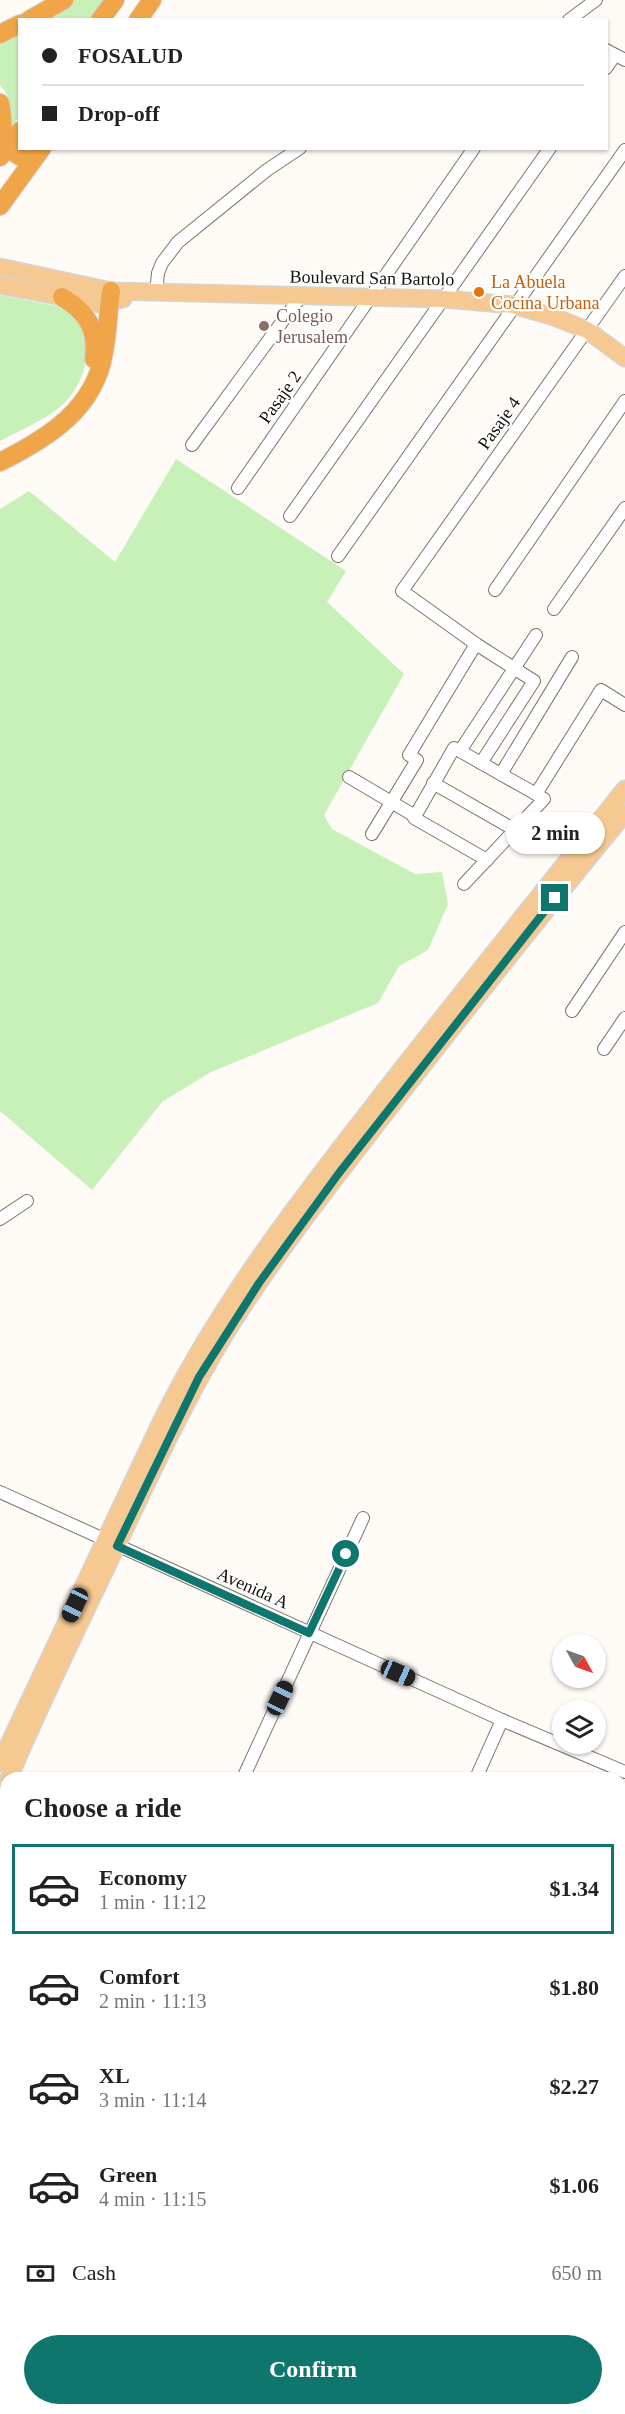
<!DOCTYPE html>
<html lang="en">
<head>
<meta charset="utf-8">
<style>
  :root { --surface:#fff; --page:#f2f2f2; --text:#222; --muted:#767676; --line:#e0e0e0; --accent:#0f766e }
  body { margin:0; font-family:"Times New Roman",serif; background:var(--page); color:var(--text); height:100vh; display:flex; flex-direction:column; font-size:22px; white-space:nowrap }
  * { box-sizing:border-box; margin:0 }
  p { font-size:20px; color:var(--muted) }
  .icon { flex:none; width:33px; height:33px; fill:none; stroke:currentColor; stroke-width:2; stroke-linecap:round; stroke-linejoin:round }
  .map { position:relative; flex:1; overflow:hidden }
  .side { position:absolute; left:0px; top:1772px; width:626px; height:644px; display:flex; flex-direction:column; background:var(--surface); border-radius:18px 18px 0 0; box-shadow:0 2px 4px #0004 }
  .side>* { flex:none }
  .guide { position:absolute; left:18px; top:18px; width:590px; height:132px; border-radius:0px; box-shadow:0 2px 4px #0004; display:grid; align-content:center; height:132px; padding:0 24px; background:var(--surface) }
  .needle { width:39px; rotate:130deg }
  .buttons { position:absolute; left:552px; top:1634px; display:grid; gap:12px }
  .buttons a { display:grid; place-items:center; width:54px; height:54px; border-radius:50%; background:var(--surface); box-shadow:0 2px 4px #0004; font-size:30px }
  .end { position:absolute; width:27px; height:27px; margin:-14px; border:8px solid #0f766e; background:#fff; box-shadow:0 0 0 3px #fff }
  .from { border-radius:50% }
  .bubble { position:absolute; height:42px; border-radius:21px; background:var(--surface); box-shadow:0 2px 4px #0004; font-size:20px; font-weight:800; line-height:42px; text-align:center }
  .car { position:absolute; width:18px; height:36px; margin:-18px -9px; border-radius:8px; box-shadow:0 0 4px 2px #0007; background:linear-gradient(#222 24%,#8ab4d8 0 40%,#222 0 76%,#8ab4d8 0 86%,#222 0) }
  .guide b { display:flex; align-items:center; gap:21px; height:57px; font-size:22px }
  .guide b+b { border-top:2px solid var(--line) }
  .guide i { width:15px; height:15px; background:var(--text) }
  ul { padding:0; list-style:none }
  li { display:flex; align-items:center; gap:18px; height:90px; margin:0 12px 9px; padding:0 12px; border:3px solid transparent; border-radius:0px }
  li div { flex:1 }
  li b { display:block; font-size:22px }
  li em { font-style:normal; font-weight:800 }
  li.active { border-color:var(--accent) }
  li>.icon { width:54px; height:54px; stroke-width:1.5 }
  h2 { padding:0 24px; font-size:27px; line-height:72px }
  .pay { display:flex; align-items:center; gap:15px; height:66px; padding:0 24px; font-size:22px }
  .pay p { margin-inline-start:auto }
  .primary-button { display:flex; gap:12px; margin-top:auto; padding:12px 24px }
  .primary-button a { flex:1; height:69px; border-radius:36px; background:var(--accent); color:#fff; font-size:24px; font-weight:800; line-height:69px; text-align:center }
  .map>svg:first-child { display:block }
  .built { fill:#fdf1e3 }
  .green { fill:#c8f1b9 }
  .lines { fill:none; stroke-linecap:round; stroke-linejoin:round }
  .minor-casing { stroke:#7d756c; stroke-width:14 }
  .major-casing { stroke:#d5d4d3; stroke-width:19 }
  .highway-casing { stroke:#d5d4d3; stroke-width:20 }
  .minor { stroke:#fff; stroke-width:12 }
  .major { stroke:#f6c992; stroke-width:16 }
  .highway { stroke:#f0a549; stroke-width:18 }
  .route { stroke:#0f766e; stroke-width:8 }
  .food-dot { fill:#e8710a; stroke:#fff; stroke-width:2 }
  .education-dot { fill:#8d6e63; stroke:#fff; stroke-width:2 }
  .labels { text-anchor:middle; stroke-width:4.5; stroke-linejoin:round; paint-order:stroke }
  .street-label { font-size:18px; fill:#14110d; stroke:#fff }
  .food-label { font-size:18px; fill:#c56008; stroke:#fff; text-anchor:start }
  .education-label { font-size:18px; fill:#785e54; stroke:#fff; text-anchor:start }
</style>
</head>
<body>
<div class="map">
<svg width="625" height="2414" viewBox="0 0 625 2414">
  <rect width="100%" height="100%" fill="#fefaf6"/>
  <!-- built -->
  <path class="built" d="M 326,2409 L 408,2409 L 393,2414 L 327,2414 Z"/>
  <!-- green -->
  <g class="green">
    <path d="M 73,0 L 108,0 L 93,19 L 40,20 Z"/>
    <path d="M 19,30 L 19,117 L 12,127 L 11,107 L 6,93 L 0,85 L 0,40 Z"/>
    <path d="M 0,295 L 73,309 C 77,316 82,323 85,329 C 93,354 81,390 61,406 C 44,421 20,430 0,441 Z"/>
    <path d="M 176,459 L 346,571 L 327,602 L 404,674 L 324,815 L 332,829 L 415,874 L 442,872 L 448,904 L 428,950 L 399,966 L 378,1003 L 211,1072 L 162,1102 L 92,1190 L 0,1111 L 0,509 L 29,491 L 115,562 Z"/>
  </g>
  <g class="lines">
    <defs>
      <g id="minor">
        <path d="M 569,20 L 596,0"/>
        <path d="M 606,50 L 625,60"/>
        <path d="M 606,68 L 615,55"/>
        <path d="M 625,276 L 402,591 L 476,644 L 534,681 L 481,763 L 536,794 L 601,690 L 625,705"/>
        <path d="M 156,293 L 158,273 L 162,263 L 178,242 L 267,170 L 300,148"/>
        <path d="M 192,445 L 301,296"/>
        <path d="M 238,488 L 474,148"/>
        <path d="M 290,516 L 550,148"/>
        <path d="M 338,556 L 625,150"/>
        <path d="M 495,590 L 625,401"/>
        <path d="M 554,609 L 625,508"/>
        <path d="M 460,751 L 454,748 L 414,818 L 487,860"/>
        <path d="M 481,763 L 460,751 L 536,635"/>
        <path d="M 501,774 L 572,657"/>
        <path d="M 349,777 L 415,816"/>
        <path d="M 433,783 L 515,830"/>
        <path d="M 372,834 L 417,760 L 409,755 L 476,644"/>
        <path d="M 464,884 L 544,799 L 536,794"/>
        <path d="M 572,1011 L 625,932"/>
        <path d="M 604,1049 L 625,1018"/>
        <path d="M 0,1219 L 27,1201"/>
        <path d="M 0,1492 L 502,1720 L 625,1772"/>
        <path d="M 243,1778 L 363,1518"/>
        <path d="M 476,1778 L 502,1720"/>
        <path d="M 620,2022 L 625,2020"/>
        <path d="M 0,2177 L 6,2180"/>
        <path d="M 0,2320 L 6,2297"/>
        <path d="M 620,2353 L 625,2358"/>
        <path d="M 0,2367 L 6,2387"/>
        <path d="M 620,2381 L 625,2387"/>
        <path d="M 13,2409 L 15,2414"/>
        <path d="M 309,2409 L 311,2414"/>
        <path d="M 428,2414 L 442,2409"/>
      </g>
      <g id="major">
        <path d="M 0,267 L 111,291 L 444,299 L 513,305 L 554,317 L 587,330 L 625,358"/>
        <path d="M 0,285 L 100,304 L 123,299"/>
        <path d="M 0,1763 L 161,1422 C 217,1308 295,1206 373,1106 C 456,999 541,894 625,789"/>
        <path d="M 9,1778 C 43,1698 82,1619 119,1541 C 153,1470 186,1398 227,1331 C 277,1251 337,1176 394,1102 C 470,1005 547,908 625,813"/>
        <path d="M 0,1792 L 6,1796"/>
        <path d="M 0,1859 L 6,1856"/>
      </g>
      <g id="highway">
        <path d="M 29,20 L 64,0"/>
        <path d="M 100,20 L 115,0"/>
        <path d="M 138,20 L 152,0"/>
        <path d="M 0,34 L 20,24"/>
        <path d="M 0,103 C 4,116 0,136 7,146 C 12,153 24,158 31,163"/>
        <path d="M 0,157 L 20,131"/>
        <path d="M 0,206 L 42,148"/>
        <path d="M 62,297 C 87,312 98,329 94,359"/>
        <path d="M 0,462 C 48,438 95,409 104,352 C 108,332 108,311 111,291"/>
      </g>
    </defs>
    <!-- minor casing -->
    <use href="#minor" class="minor-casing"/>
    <!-- major casing -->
    <use href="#major" class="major-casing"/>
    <!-- highway casing -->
    <use href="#highway" class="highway-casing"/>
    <!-- minor -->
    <use href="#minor" class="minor"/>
    <!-- major -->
    <use href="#major" class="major"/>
    <!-- highway -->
    <use href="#highway" class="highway"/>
  </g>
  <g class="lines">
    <!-- route -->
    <path class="route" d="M 346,1554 L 309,1633 L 117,1546 L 199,1377 L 259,1283 L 339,1173 L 555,898"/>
  </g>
  <!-- markers -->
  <circle class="food-dot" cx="479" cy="292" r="6"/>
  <circle class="education-dot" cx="264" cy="326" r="6"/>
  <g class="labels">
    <!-- street labels -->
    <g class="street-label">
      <text transform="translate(372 278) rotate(1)" y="6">Boulevard San Bartolo</text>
      <text transform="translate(280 397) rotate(-55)" y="6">Pasaje 2</text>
      <text transform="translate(499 423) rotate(-55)" y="6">Pasaje 4</text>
      <text transform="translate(253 1588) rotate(24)" y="6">Avenida A</text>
    </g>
    <!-- food labels -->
    <g class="food-label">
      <text x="491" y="288">La Abuela<tspan x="491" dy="21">Cocina Urbana</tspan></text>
    </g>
    <!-- education labels -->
    <g class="education-label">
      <text x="276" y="322">Colegio<tspan x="276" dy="21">Jerusalem</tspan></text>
    </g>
  </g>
</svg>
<div class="buttons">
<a><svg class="needle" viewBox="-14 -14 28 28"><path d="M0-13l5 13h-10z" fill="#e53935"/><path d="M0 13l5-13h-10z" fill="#767676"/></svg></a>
<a><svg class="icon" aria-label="layers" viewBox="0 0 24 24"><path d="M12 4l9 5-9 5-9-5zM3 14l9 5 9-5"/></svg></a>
</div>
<i class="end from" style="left:346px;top:1554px"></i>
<i class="end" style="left:555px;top:898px"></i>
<div class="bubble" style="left:506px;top:812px;width:99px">2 min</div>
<i class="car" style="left:75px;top:1605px;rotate:205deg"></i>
<i class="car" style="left:398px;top:1673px;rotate:114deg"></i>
<i class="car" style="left:280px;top:1698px;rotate:25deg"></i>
<div class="guide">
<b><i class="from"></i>FOSALUD</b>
<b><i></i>Drop-off</b>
</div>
<section class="side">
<h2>Choose a ride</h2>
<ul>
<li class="active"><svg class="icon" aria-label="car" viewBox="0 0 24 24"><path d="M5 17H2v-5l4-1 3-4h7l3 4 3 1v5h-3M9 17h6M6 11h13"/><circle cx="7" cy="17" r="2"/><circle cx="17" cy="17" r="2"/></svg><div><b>Economy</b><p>1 min · 11:12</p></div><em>$1.34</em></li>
<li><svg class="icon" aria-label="car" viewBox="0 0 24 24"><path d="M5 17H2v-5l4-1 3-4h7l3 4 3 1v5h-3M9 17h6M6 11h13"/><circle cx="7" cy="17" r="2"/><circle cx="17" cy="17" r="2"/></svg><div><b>Comfort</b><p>2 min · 11:13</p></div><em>$1.80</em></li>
<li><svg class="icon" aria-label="car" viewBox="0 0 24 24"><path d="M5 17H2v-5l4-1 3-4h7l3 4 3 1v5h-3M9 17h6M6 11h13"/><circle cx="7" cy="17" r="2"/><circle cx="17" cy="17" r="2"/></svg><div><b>XL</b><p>3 min · 11:14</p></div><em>$2.27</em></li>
<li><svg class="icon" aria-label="car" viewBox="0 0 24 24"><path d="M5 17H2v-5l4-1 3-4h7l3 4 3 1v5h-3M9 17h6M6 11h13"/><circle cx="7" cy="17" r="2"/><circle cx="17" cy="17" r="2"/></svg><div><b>Green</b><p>4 min · 11:15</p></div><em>$1.06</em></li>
</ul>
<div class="pay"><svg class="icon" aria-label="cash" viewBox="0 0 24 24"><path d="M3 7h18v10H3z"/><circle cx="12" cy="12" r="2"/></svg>Cash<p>650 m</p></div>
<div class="primary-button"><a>Confirm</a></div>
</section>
</div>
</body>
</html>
